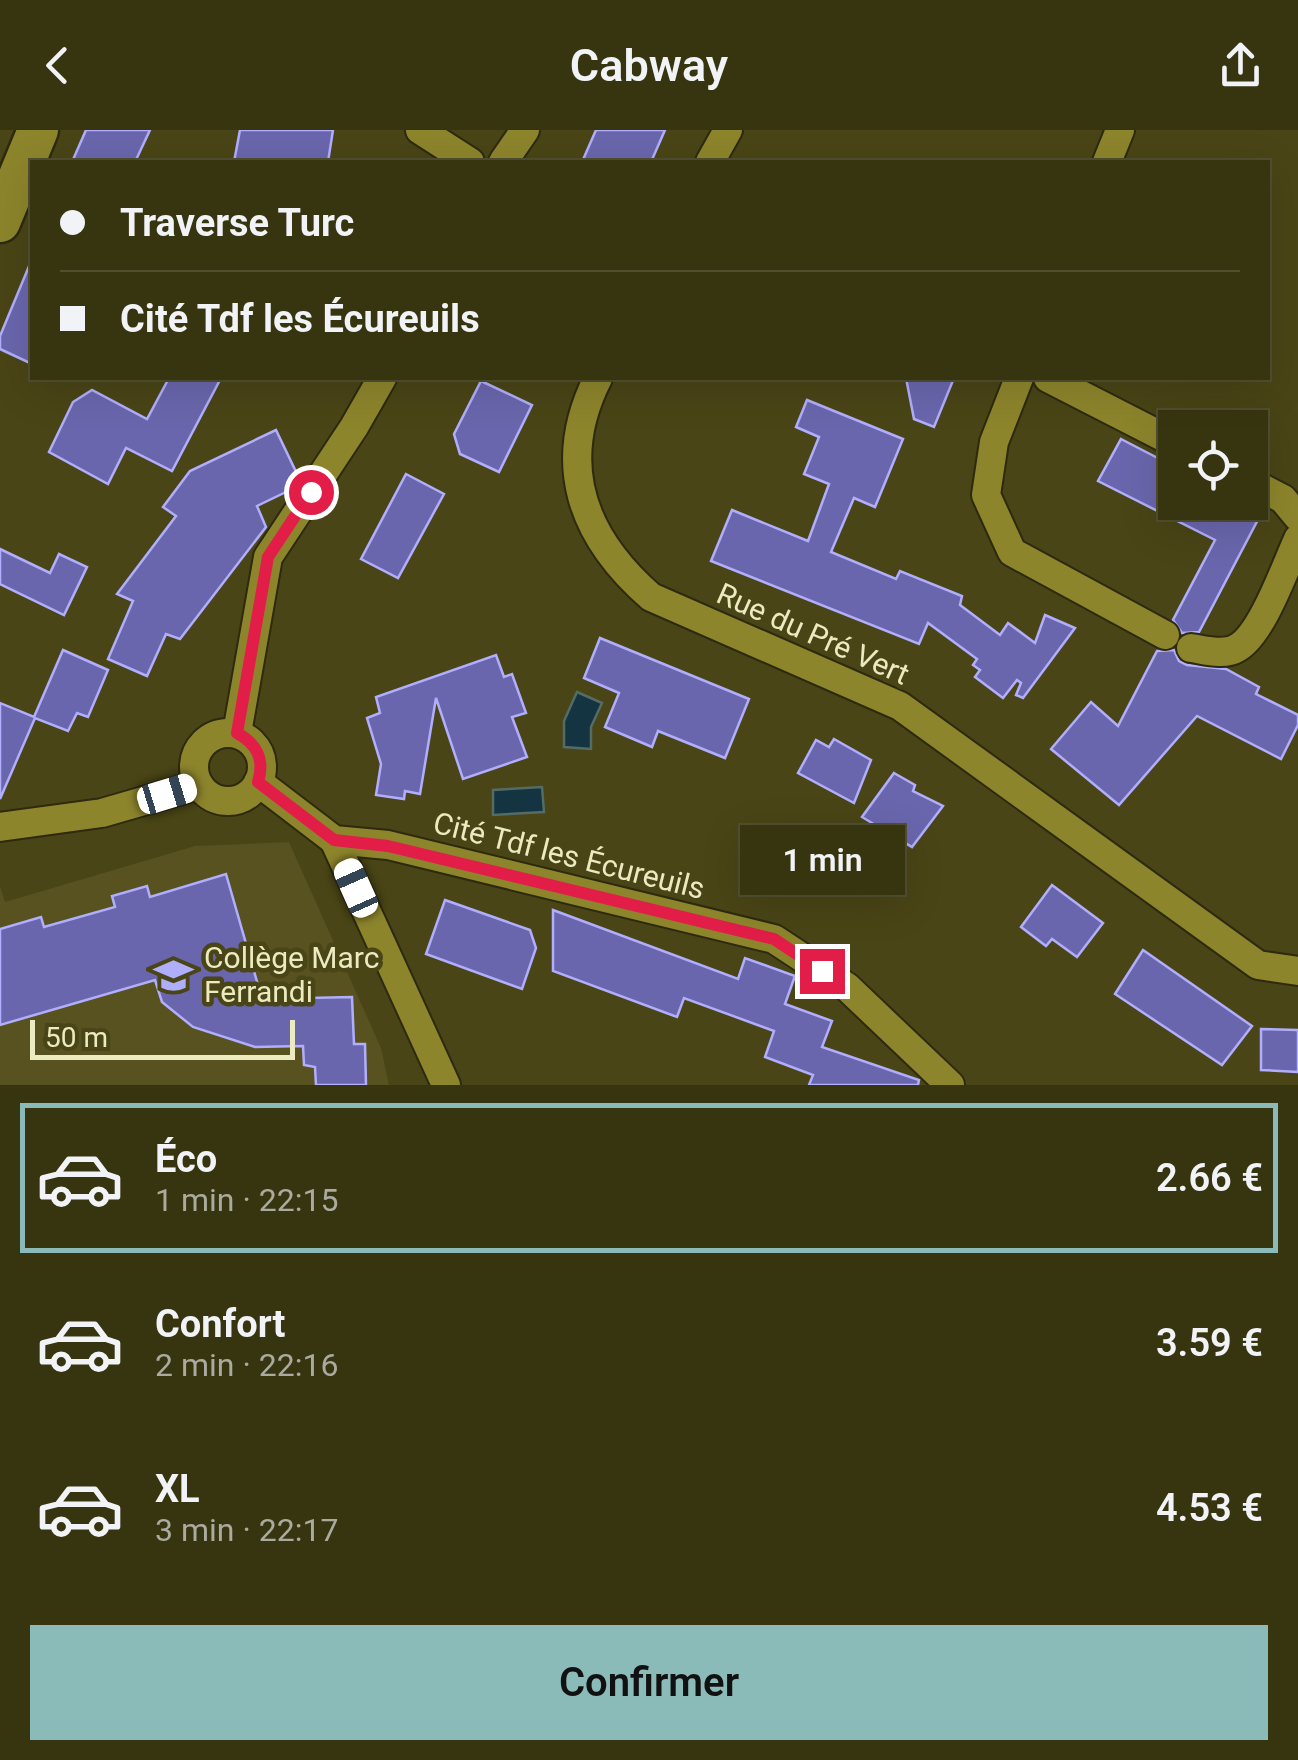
<!DOCTYPE html>
<html lang="fr">
<head>
<meta charset="utf-8">
<style>
  :root { --surface:#373410; --page:#423f1e; --text:#f1f3f6; --muted:#aaaa9f; --line:#514f30; --accent:#8bbbb9 }
  body { margin:0; font-family:Roboto,sans-serif; background:var(--page); color:var(--text); height:100vh; display:flex; flex-direction:column; font-size:38px; white-space:nowrap }
  * { box-sizing:border-box; margin:0 }
  p { font-size:32px; color:var(--muted) }
  .icon { flex:none; width:55px; height:55px; fill:none; stroke:currentColor; stroke-width:2; stroke-linecap:round; stroke-linejoin:round }
  .map { position:relative; height:955px; overflow:hidden }
  .sheet { display:flex; flex-direction:column; background:var(--surface); flex:1 }
  .sheet>* { flex:none }
  .hud { position:absolute; left:30px; top:30px; width:1240px; height:220px; border-radius:0px; box-shadow:0 10px 40px #0002,0 0 0 2px var(--line); display:grid; align-content:center; height:220px; padding:0 30px; background:var(--surface) }
  .buttons { position:absolute; left:1158px; top:280px; display:grid; gap:20px }
  .buttons a { display:grid; place-items:center; width:110px; height:110px; border-radius:0px; background:var(--surface); box-shadow:0 10px 40px #0002,0 0 0 2px var(--line); font-size:50px }
  .scale { position:absolute; left:30px; bottom:25px; width:265px; box-sizing:border-box; padding-left:10px; border:5px solid #eceac0; border-top:0; font-size:28px; line-height:35px; white-space:nowrap; color:#eceac0; -webkit-text-stroke:8px #494516; paint-order:stroke }
  .end { position:absolute; width:45px; height:45px; margin:-22px; border:12px solid #e11d48; background:#fff; box-shadow:0 0 0 5px #fff }
  .from { border-radius:50% }
  .bubble { position:absolute; height:70px; border-radius:0px; background:var(--surface); box-shadow:0 10px 40px #0002,0 0 0 2px var(--line); font-size:32px; font-weight:600; line-height:70px; text-align:center }
  .car { position:absolute; width:30px; height:60px; margin:-30px -15px; border-radius:12px; box-shadow:0 0 8px 2px #0007; background:linear-gradient(#fff 24%,#345 0 40%,#fff 0 76%,#345 0 86%,#fff 0) }
  .hud b { display:flex; align-items:center; gap:35px; height:95px; font-size:38px }
  .hud b+b { border-top:2px solid var(--line) }
  .hud i { width:25px; height:25px; background:var(--text) }
  ul { padding:18px 0 0; list-style:none }
  li { display:flex; align-items:center; gap:30px; height:150px; margin:0 20px 15px; padding:0 10px; border:5px solid transparent; border-radius:0px }
  li div { flex:1 }
  li b { display:block; font-size:38px }
  li em { font-style:normal; font-weight:600 }
  li.active { border-color:var(--accent) }
  li>.icon { width:90px; height:90px; stroke-width:1.5 }
  .action { display:flex; gap:20px; margin-top:auto; padding:20px 30px }
  .action a { flex:1; height:115px; border-radius:0px; background:var(--accent); color:#111; font-size:40px; font-weight:600; line-height:115px; text-align:center }
  header { display:flex; justify-content:space-between; align-items:center; height:130px; padding:0 30px; background:var(--surface); font-size:45px; font-weight:600 }
  .map>svg:first-child { display:block }
  .built { fill:#57521f }
  .water { fill:#133440; stroke:#546b66; stroke-width:2.5 }
  .building { fill:#6a66ad; stroke:#b1affd; stroke-width:2.5 }
  .lines { fill:none; stroke-linecap:round; stroke-linejoin:round }
  .minor-casing { stroke:#2d2a0f; stroke-width:32 }
  .secondary-casing { stroke:#2d2a0f; stroke-width:45 }
  .minor { stroke:#8d852c; stroke-width:28 }
  .secondary { stroke:#8d852c; stroke-width:40 }
  .route { stroke:#e11d48; stroke-width:12 }
  .labels { text-anchor:middle; stroke-width:9; stroke-linejoin:round; paint-order:stroke }
  .street-label { font-size:30px; fill:#eceac0; stroke:#494516 }
  .poi-label { font-size:30px; fill:#eceac0; stroke:#494516; text-anchor:start }
</style>
</head>
<body>
<header><svg class="icon" aria-label="back" viewBox="0 0 24 24"><path d="M15 5l-7 7 7 7"/></svg>Cabway<svg class="icon" aria-label="share" viewBox="0 0 24 24"><path d="M12 15V3M7 8l5-5 5 5M5 13v7h14v-7"/></svg></header>
<div class="map">
<svg width="1298" height="955" viewBox="0 0 1298 955">
  <rect width="100%" height="100%" fill="#494516"/>
  <!-- built -->
  <path class="built" d="M 289,712 L 381,918 L 389,955 L 0,955 L 0,756 L 5,772 L 195,716 Z"/>
  <!-- water -->
  <g class="water">
    <path d="M 577,562 L 602,573 L 591,597 L 591,619 L 564,617 L 564,591 Z"/>
    <path d="M 542,657 L 544,682 L 493,685 L 493,660 Z"/>
  </g>
  <!-- building -->
  <g class="building">
    <path d="M 86,0 L 150,0 L 135,32 L 72,32 Z"/>
    <path d="M 240,0 L 333,0 L 328,32 L 234,32 Z"/>
    <path d="M 596,0 L 665,0 L 651,32 L 582,32 Z"/>
    <path d="M 32,129 L 32,234 L 0,219 L 0,206 Z"/>
    <path d="M 169,248 L 221,248 L 172,341 L 126,318 L 108,354 L 49,322 L 73,272 L 92,260 L 147,289 Z"/>
    <path d="M 906,248 L 954,248 L 934,297 L 914,289 Z"/>
    <path d="M 481,251 L 532,275 L 499,342 L 460,324 L 454,304 Z"/>
    <path d="M 807,270 L 903,309 L 875,377 L 854,368 L 831,422 L 896,449 L 900,441 L 962,466 L 960,475 L 1000,505 L 1008,493 L 1035,513 L 1045,485 L 1075,498 L 1023,568 L 1016,565 L 1021,553 L 1017,550 L 1003,568 L 975,547 L 980,540 L 973,535 L 977,529 L 928,493 L 919,514 L 711,431 L 732,380 L 808,411 L 829,354 L 804,344 L 819,307 L 796,297 Z"/>
    <path d="M 276,300 L 299,348 L 292,359 L 257,376 L 266,397 L 180,509 L 166,504 L 147,546 L 108,529 L 133,471 L 117,464 L 176,386 L 163,377 L 190,341 Z"/>
    <path d="M 1121,309 L 1175,337 L 1175,372 L 1244,372 L 1262,382 L 1199,502 L 1182,503 L 1173,490 L 1215,410 L 1098,351 Z"/>
    <path d="M 406,344 L 444,364 L 398,448 L 361,429 Z"/>
    <path d="M 0,419 L 50,443 L 59,424 L 87,437 L 64,485 L 0,454 Z"/>
    <path d="M 600,508 L 749,569 L 725,628 L 658,601 L 652,617 L 605,597 L 619,563 L 584,548 Z"/>
    <path d="M 63,520 L 108,540 L 88,587 L 77,583 L 68,601 L 35,588 L 0,669 L 0,573 L 34,587 Z"/>
    <path d="M 1174,520 L 1179,531 L 1187,535 L 1226,539 L 1259,557 L 1256,564 L 1298,585 L 1298,595 L 1281,629 L 1197,586 L 1119,675 L 1051,619 L 1091,572 L 1118,596 L 1157,521 Z"/>
    <path d="M 496,525 L 504,547 L 512,544 L 526,583 L 512,587 L 527,627 L 463,649 L 436,568 L 420,664 L 405,661 L 404,669 L 376,665 L 381,634 L 367,588 L 380,583 L 376,567 Z"/>
    <path d="M 834,609 L 871,630 L 854,673 L 798,643 L 816,610 L 829,617 Z"/>
    <path d="M 894,643 L 915,655 L 913,661 L 943,676 L 912,717 L 862,687 Z"/>
    <path d="M 226,744 L 262,869 L 352,867 L 354,914 L 365,914 L 366,955 L 316,955 L 315,937 L 304,935 L 303,916 L 255,917 L 193,897 L 162,872 L 155,850 L 0,895 L 0,799 L 41,787 L 44,797 L 115,777 L 112,766 L 147,756 L 150,767 Z"/>
    <path d="M 1052,755 L 1103,793 L 1077,827 L 1052,809 L 1046,816 L 1021,797 Z"/>
    <path d="M 445,770 L 530,800 L 536,818 L 522,859 L 426,824 Z"/>
    <path d="M 553,780 L 738,849 L 745,828 L 795,846 L 785,874 L 832,891 L 822,917 L 919,950 L 918,955 L 809,955 L 813,945 L 765,927 L 774,901 L 684,868 L 677,887 L 553,841 Z"/>
    <path d="M 1143,820 L 1252,896 L 1222,935 L 1115,864 Z"/>
    <path d="M 1261,899 L 1298,900 L 1298,942 L 1261,940 Z"/>
  </g>
  <g class="lines">
    <defs>
      <g id="minor">
        <path d="M 420,0 L 470,32"/>
        <path d="M 503,32 L 525,0"/>
        <path d="M 710,32 L 728,0"/>
        <path d="M 1107,32 L 1120,0"/>
        <path d="M 598,248 C 555,333 581,406 651,467 L 900,576 L 1258,835 L 1298,841"/>
        <path d="M 1019,248 L 994,312 L 986,365 L 1012,422 L 1165,505"/>
        <path d="M 1048,248 L 1175,313"/>
        <path d="M 1250,352 L 1283,369 L 1298,387"/>
        <path d="M 1191,518 C 1205,520 1224,526 1237,518 C 1262,505 1286,435 1298,409"/>
        <path d="M 237,603 L 268,427 L 354,297 L 382,248"/>
        <circle cx="228" cy="637" r="34"/>
        <path d="M 258,652 L 334,710 L 388,715 L 774,809 L 847,857 L 950,955"/>
        <path d="M 0,697 L 102,683 L 199,655"/>
        <path d="M 334,710 L 446,955"/>
      </g>
      <path id="secondary" d="M 0,92 L 38,0"/>
    </defs>
    <!-- minor casing -->
    <use href="#minor" class="minor-casing"/>
    <!-- secondary casing -->
    <use href="#secondary" class="secondary-casing"/>
    <!-- minor -->
    <use href="#minor" class="minor"/>
    <!-- secondary -->
    <use href="#secondary" class="secondary"/>
  </g>
  <g class="lines">
    <!-- route -->
    <path class="route" d="M 311,362 L 268,427 L 237,603 C 257,614 265,629 258,652 L 334,710 L 388,716 L 774,809 L 822,841"/>
  </g>
  <!-- icons -->
  <defs>
    <symbol id="school-bare" viewBox="-9 -9 18 18"><path d="M0-5L7-2L0 1L-7-2ZM-4 1L0 2.5L4 1V4Q0 6-4 4Z" fill="#afaefa" stroke="#494516" stroke-width="2.5" paint-order="stroke"/></symbol>
  </defs>
  <g fill-rule="evenodd">
    <use href="#school-bare" x="146" y="818" width="55" height="55"/>
  </g>
  <g class="labels">
    <!-- street labels -->
    <g class="street-label">
      <text transform="translate(813 504) rotate(24)" y="10">Rue du Pré Vert</text>
      <text transform="translate(569 726) rotate(14)" y="10">Cité Tdf les Écureuils</text>
    </g>
    <!-- poi labels -->
    <g class="poi-label">
      <text x="204" y="838">Collège Marc<tspan x="204" dy="34">Ferrandi</tspan></text>
    </g>
  </g>
</svg>
<div class="buttons">
<a><svg class="icon" aria-label="locate" viewBox="0 0 24 24"><circle cx="12" cy="12" r="6"/><path d="M12 2v4M12 18v4M2 12h4M18 12h4"/></svg></a>
</div>
<div class="scale">50 m</div>
<i class="end from" style="left:311px;top:362px"></i>
<i class="end" style="left:822px;top:841px"></i>
<div class="bubble" style="left:740px;top:695px;width:165px">1 min</div>
<i class="car" style="left:167px;top:664px;rotate:73deg"></i>
<i class="car" style="left:356px;top:758px;rotate:336deg"></i>
<div class="hud">
<b><i class="from"></i>Traverse Turc</b>
<b><i></i>Cité Tdf les Écureuils</b>
</div>
</div>
<section class="sheet">
<ul>
<li class="active"><svg class="icon" aria-label="car" viewBox="0 0 24 24"><path d="M5 17H2v-5l4-1 3-4h7l3 4 3 1v5h-3M9 17h6M6 11h13"/><circle cx="7" cy="17" r="2"/><circle cx="17" cy="17" r="2"/></svg><div><b>Éco</b><p>1 min · 22:15</p></div><em>2.66 €</em></li>
<li><svg class="icon" aria-label="car" viewBox="0 0 24 24"><path d="M5 17H2v-5l4-1 3-4h7l3 4 3 1v5h-3M9 17h6M6 11h13"/><circle cx="7" cy="17" r="2"/><circle cx="17" cy="17" r="2"/></svg><div><b>Confort</b><p>2 min · 22:16</p></div><em>3.59 €</em></li>
<li><svg class="icon" aria-label="car" viewBox="0 0 24 24"><path d="M5 17H2v-5l4-1 3-4h7l3 4 3 1v5h-3M9 17h6M6 11h13"/><circle cx="7" cy="17" r="2"/><circle cx="17" cy="17" r="2"/></svg><div><b>XL</b><p>3 min · 22:17</p></div><em>4.53 €</em></li>
</ul>
<div class="action"><a>Confirmer</a></div>
</section>
</body>
</html>
